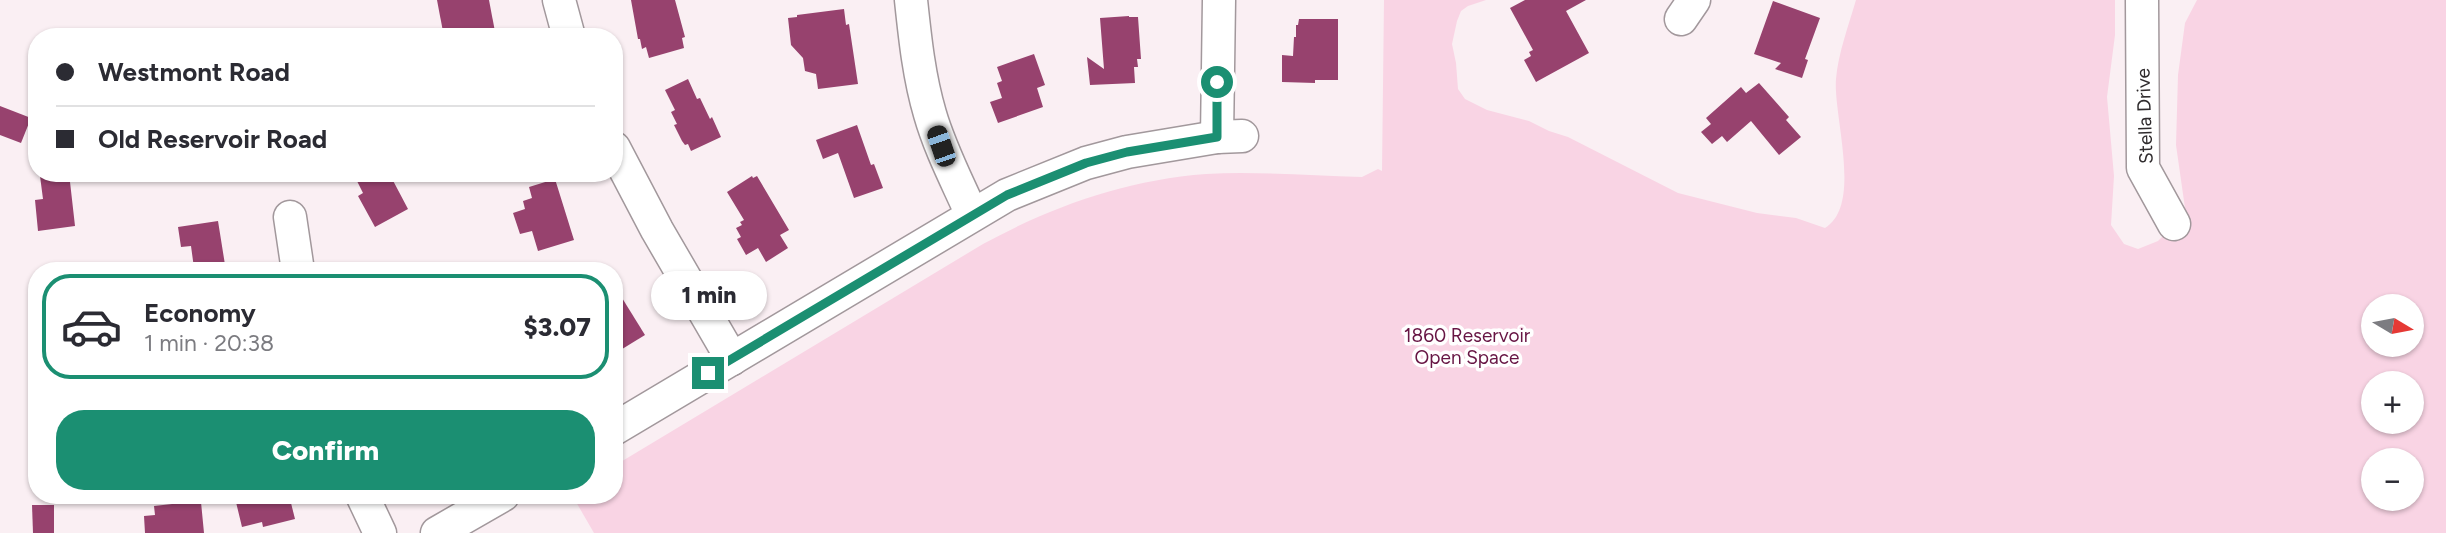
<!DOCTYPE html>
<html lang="en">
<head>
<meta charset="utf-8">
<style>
  :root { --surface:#fff; --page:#f7f7f7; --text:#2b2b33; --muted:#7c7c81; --line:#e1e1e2; --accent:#1b8f72 }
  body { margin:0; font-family:Figtree,sans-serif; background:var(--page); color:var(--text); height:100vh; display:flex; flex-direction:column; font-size:26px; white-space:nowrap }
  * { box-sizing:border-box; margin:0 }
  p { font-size:23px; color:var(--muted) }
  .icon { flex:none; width:38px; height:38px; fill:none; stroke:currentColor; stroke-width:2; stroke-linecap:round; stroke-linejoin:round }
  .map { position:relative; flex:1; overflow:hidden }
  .side { position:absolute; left:28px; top:262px; width:595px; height:242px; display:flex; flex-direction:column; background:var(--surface); border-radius:28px; box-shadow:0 2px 5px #0004 }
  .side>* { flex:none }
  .guide { position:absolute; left:28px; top:28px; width:595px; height:154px; border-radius:28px; box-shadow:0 2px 5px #0004; display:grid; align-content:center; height:154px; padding:0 28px; background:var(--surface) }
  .needle { width:46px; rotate:100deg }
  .controls { position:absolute; left:2361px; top:294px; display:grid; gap:14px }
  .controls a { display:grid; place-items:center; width:63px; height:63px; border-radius:50%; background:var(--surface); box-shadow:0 2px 5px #0004; font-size:35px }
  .end { position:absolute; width:32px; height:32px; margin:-16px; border:9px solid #1b8f72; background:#fff; box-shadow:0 0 0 4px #fff }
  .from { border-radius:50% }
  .bubble { position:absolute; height:49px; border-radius:24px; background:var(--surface); box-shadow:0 2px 5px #0004; font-size:23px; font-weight:800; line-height:49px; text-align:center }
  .car { position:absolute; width:21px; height:42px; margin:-21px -10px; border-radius:9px; box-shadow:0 0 5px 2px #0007; background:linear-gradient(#222 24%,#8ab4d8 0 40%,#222 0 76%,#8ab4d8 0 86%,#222 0) }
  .guide b { display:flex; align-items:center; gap:24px; height:66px; font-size:26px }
  .guide b+b { border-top:2px solid var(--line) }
  .guide i { width:18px; height:18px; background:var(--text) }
  ul { padding:12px 0 0; list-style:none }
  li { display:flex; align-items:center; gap:21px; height:105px; margin:0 14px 10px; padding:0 14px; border:4px solid transparent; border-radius:28px }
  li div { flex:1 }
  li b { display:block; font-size:26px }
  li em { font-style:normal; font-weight:800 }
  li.current { border-color:var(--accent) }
  li>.icon { width:63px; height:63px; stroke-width:1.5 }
  .action { display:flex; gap:14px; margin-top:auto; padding:14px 28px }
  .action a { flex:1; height:80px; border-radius:28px; background:var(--accent); color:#fff; font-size:28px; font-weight:800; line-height:80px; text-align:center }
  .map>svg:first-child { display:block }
  .green { fill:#f9d4e4; fill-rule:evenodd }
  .building { fill:#97426e }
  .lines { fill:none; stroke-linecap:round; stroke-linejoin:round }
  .minor-casing { stroke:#a2989c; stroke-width:35 }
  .minor { stroke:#fff; stroke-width:32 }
  .route { stroke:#1b8f72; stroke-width:9 }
  .labels { text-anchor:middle; stroke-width:7; stroke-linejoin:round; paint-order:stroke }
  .street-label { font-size:19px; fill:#2f2b2d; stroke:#fff }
  .park-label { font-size:19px; fill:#671544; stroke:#fff }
</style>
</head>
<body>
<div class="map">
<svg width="2446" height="533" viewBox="0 0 2446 533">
  <rect width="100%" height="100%" fill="#faeff3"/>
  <!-- green -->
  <path class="green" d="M 1384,0 L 1486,0 L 1468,6 L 1461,11 L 1457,21 L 1452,44 L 1456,63 L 1458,89 L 1465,99 L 1487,110 L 1529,121 L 1549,131 L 1568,137 L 1678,193 L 1757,213 L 1796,218 L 1825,228 C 1863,205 1833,116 1836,79 C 1838,54 1849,24 1856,0 L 2115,0 L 2115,35 L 2107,97 L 2114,176 L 2111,225 L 2124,244 L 2138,249 L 2158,241 L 2176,223 L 2185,208 L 2176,145 L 2178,75 L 2185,23 L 2197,0 L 2446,0 L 2446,533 L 594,533 L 572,495 L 614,495 L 614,466 L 983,244 C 1053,206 1126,180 1206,174 C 1257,171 1310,176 1362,177 L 1378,169 L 1382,171 ZM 2373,306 L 2412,306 L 2412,345 L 2373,345 ZM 2373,383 L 2412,383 L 2412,422 L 2373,422 ZM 2373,460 L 2412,460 L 2412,499 L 2373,499 Z"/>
  <!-- building -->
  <g class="building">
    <path d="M 437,0 L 489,0 L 496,37 L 444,37 Z"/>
    <path d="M 631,0 L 675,0 L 685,37 L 682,38 L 684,48 L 649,58 L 646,47 L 642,49 L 640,39 L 638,39 Z"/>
    <path d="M 1525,0 L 1586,0 L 1566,11 L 1589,53 L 1536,82 L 1524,60 L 1531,56 L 1529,52 L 1533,50 L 1510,8 Z"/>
    <path d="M 1773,1 L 1820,18 L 1805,59 L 1808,60 L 1802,78 L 1775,69 L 1781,63 L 1754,54 Z"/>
    <path d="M 844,9 L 846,25 L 849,24 L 858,84 L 818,89 L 816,74 L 805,71 L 803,58 L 791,45 L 788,18 L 797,17 L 797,15 Z"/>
    <path d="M 1129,16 L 1129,17 L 1138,17 L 1141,59 L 1137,59 L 1138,67 L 1134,67 L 1135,83 L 1090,85 L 1087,57 L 1104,69 L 1100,18 Z"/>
    <path d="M 1299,19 L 1338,19 L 1338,80 L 1315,80 L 1315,83 L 1282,82 L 1282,55 L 1293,56 L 1294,37 L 1296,37 L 1296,25 L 1298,25 Z"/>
    <path d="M 1034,54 L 1045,85 L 1037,88 L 1043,107 L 998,123 L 990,102 L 1002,98 L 997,83 L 1002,81 L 997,67 Z"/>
    <path d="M 688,79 L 697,99 L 700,98 L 710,119 L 712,117 L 721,137 L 691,151 L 688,144 L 685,145 L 682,141 L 674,125 L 677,124 L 671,112 L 675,110 L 665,90 Z"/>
    <path d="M 1759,83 L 1789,117 L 1786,120 L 1801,137 L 1779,155 L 1751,121 L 1727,142 L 1722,136 L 1712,144 L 1701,132 L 1711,124 L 1706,118 L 1741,87 L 1746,93 Z"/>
    <path d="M 0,106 L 31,118 L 21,143 L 0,135 Z"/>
    <path d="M 857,125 L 871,165 L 874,164 L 883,188 L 854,198 L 838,153 L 823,159 L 816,140 Z"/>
    <path d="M 69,173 L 75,226 L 38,231 L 35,200 L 43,199 L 40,176 Z"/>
    <path d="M 353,173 L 389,173 L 408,209 L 375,227 L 358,196 L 363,193 Z"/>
    <path d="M 752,176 L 753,178 L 757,176 L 789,230 L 780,235 L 788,248 L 766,262 L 758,248 L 746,255 L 737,239 L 741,237 L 736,228 L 742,225 L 740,222 L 744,220 L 727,192 Z"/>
    <path d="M 555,179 L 574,240 L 538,251 L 532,231 L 520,234 L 513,213 L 525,209 L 523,201 L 532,198 L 529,187 Z"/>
    <path d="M 218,221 L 226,271 L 198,271 L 197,268 L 194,268 L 191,246 L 181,247 L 178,227 Z"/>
    <path d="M 614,285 L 645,335 L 614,354 Z"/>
    <path d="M 176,495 L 183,502 L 201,502 L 204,533 L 145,533 L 144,516 L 155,515 L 154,506 L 172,504 Z"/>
    <path d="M 245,495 L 289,495 L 295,519 L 263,527 L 262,522 L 242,527 L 235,498 Z"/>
    <path d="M 32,505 L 54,505 L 54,533 L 33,533 Z"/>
  </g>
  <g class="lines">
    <defs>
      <g id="minor">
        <path d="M 559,0 L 569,37"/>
        <path d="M 911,0 C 915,38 919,77 930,114 C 940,149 957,181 972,215"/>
        <path d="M 2142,0 L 2143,168 L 2174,224"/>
        <path d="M 1681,19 L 1694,0"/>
        <path d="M 1217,137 L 1219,0"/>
        <path d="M 614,148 L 657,230 L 732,359"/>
        <path d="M 290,217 L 298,271"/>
        <path d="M 614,429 L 1007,195 L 1086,163 L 1127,152 L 1217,137 L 1242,136"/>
        <path d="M 362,495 L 380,533"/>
        <path d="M 437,533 L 503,495"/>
      </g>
    </defs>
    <!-- minor casing -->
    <use href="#minor" class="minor-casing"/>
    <!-- minor -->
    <use href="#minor" class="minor"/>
  </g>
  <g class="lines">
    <!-- route -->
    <path class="route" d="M 708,373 L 1007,195 L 1086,163 L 1127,152 L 1217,137 L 1217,82"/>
  </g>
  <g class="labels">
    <!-- street labels -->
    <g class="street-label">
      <text transform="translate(2144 116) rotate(-92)" y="7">Stella Drive</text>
    </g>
    <!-- park labels -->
    <g class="park-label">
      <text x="1467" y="342">1860 Reservoir<tspan x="1467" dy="22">Open Space</tspan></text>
    </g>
  </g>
</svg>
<div class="controls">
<a><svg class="needle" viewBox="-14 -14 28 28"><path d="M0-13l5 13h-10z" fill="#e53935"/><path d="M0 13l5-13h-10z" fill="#7c7c81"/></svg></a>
<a>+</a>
<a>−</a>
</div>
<i class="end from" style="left:1217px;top:82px"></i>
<i class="end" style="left:708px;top:373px"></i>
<div class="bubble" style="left:651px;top:271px;width:116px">1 min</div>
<i class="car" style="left:941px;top:146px;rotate:341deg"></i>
<div class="guide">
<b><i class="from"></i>Westmont Road</b>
<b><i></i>Old Reservoir Road</b>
</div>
<section class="side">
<ul>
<li class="current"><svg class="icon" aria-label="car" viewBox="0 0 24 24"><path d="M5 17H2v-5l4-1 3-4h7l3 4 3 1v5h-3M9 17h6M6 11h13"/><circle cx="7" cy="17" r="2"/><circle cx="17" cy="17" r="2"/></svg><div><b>Economy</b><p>1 min · 20:38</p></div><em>$3.07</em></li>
</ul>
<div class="action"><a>Confirm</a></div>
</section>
</div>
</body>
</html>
